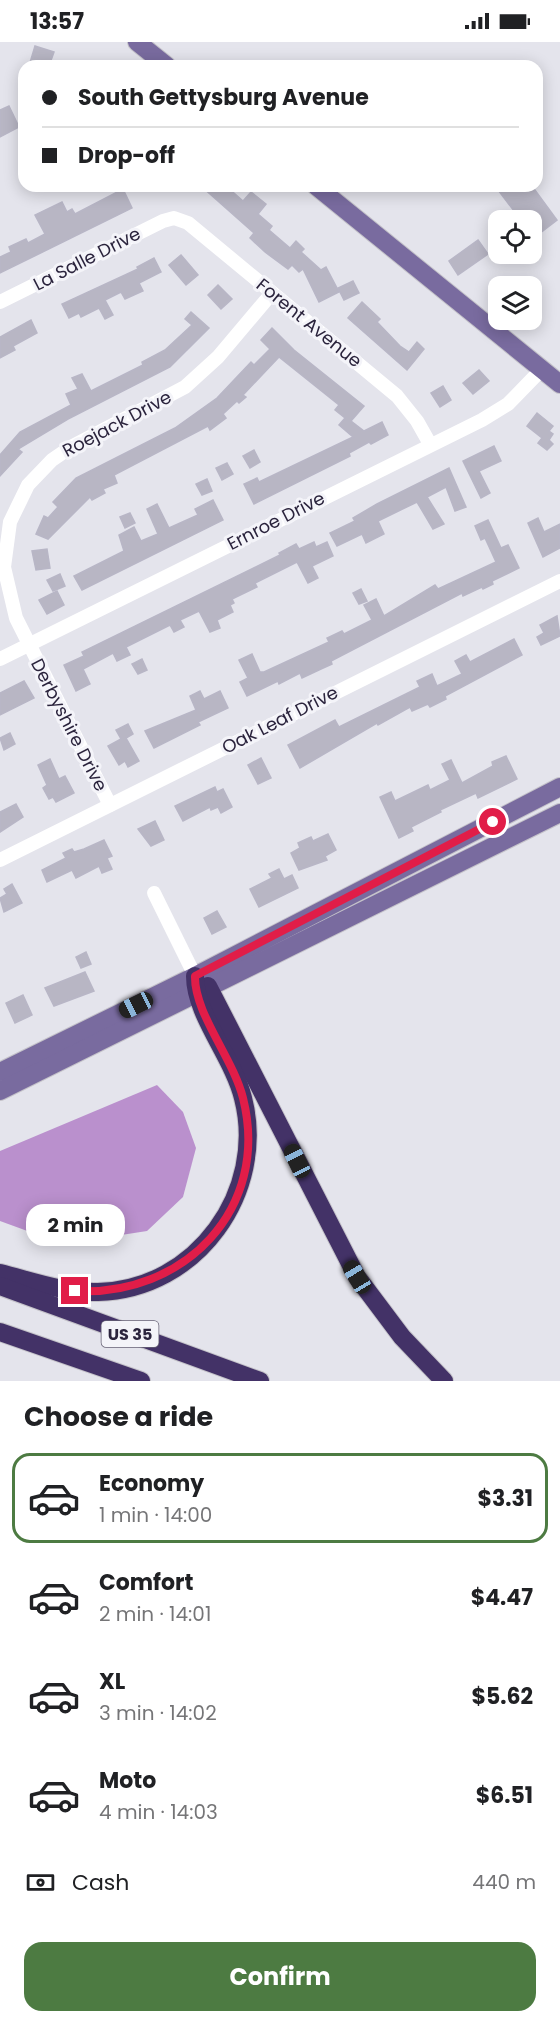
<!DOCTYPE html>
<html lang="en">
<head>
<meta charset="utf-8">
<style>
  :root { --surface:#fff; --page:#f6f6f6; --text:#202124; --muted:#757577; --line:#e0e0e0; --accent:#4d7b42 }
  body { margin:0; font-family:Poppins,sans-serif; background:var(--page); color:var(--text); height:100vh; display:flex; flex-direction:column; font-size:22px; white-space:nowrap }
  * { box-sizing:border-box; margin:0 }
  p { font-size:20px; color:var(--muted) }
  .icon { flex:none; width:33px; height:33px; fill:none; stroke:currentColor; stroke-width:2; stroke-linecap:round; stroke-linejoin:round }
  .map { position:relative; height:1339px; overflow:hidden }
  .panel { display:flex; flex-direction:column; background:var(--surface); flex:1 }
  .panel>* { flex:none }
  .guide { position:absolute; left:18px; top:18px; width:525px; height:132px; border-radius:18px; box-shadow:0 3px 15px #0003; display:grid; align-content:center; height:132px; padding:0 24px; background:var(--surface) }
  .tools { position:absolute; left:488px; top:168px; display:grid; gap:12px }
  .tools a { display:grid; place-items:center; width:54px; height:54px; border-radius:12px; background:var(--surface); box-shadow:0 3px 15px #0003; font-size:30px }
  .end { position:absolute; width:27px; height:27px; margin:-14px; border:8px solid #e11d48; background:#fff; box-shadow:0 0 0 3px #fff }
  .from { border-radius:50% }
  .bubble { position:absolute; height:42px; border-radius:18px; background:var(--surface); box-shadow:0 3px 15px #0003; font-size:20px; font-weight:700; line-height:42px; text-align:center }
  .car { position:absolute; width:18px; height:36px; margin:-18px -9px; border-radius:8px; box-shadow:0 0 4px 2px #0007; background:linear-gradient(#222 24%,#8ab4d8 0 40%,#222 0 76%,#8ab4d8 0 86%,#222 0) }
  .guide b { display:flex; align-items:center; gap:21px; height:57px; font-size:22px }
  .guide b+b { border-top:2px solid var(--line) }
  .guide i { width:15px; height:15px; background:var(--text) }
  ul { padding:0; list-style:none }
  li { display:flex; align-items:center; gap:18px; height:90px; margin:0 12px 9px; padding:0 12px; border:3px solid transparent; border-radius:18px }
  li div { flex:1 }
  li b { display:block; font-size:22px }
  li em { font-style:normal; font-weight:700 }
  li.active { border-color:var(--accent) }
  li>.icon { width:54px; height:54px; stroke-width:1.5 }
  h2 { padding:0 24px; font-size:27px; line-height:72px }
  .pay { display:flex; align-items:center; gap:15px; height:66px; padding:0 24px; font-size:22px }
  .pay p { margin-inline-start:auto }
  .primary-button { display:flex; gap:12px; margin-top:auto; padding:12px 24px }
  .primary-button a { flex:1; height:69px; border-radius:18px; background:var(--accent); color:#fff; font-size:24px; font-weight:700; line-height:69px; text-align:center }
  .status { display:flex; justify-content:space-between; align-items:center; height:42px; padding:0 30px; background:var(--surface); direction:ltr }
  .status svg { height:16px; fill:currentColor }
  .map>svg:first-child { display:block }
  .water { fill:#ba90cd }
  .building { fill:#b8b6c4; stroke:#b8b6c6; stroke-width:1.5 }
  .lines { fill:none; stroke-linecap:round; stroke-linejoin:round }
  .major-casing { stroke:#c4c2c9; stroke-width:20 }
  .highway-casing { stroke:#c4c2c9; stroke-width:20 }
  .minor { stroke:#fff; stroke-width:14 }
  .major { stroke:#796b9f; stroke-width:18 }
  .highway { stroke:#433267; stroke-width:18 }
  .route { stroke:#e11d48; stroke-width:8 }
  .labels { text-anchor:middle; stroke-width:6; stroke-linejoin:round; paint-order:stroke }
  .shield { fill:#f4f4f9; stroke:#676275; stroke-width:1.5 }
  .shield-label { font-size:16px; font-weight:bold; fill:#2b243d }
  .street-label { font-size:18px; fill:#2b243d; stroke:#f4f4f9 }
</style>
</head>
<body>
<div class="status"><b>13:57</b><svg viewBox="0 0 49 12"><path d="M0 12V9h3v3zM5 12V6h3v6zM10 12V3h3v9zM15 12V0h3v12zM26 1h20v11H26zM47 4h2v5h-2z"/></svg></div>
<div class="map">
<svg width="560" height="1339" viewBox="0 0 560 1339">
  <rect width="100%" height="100%" fill="#e4e4ec"/>
  <!-- water -->
  <path class="water" d="M 157,1043 L 183,1070 L 196,1106 L 183,1155 L 147,1189 L 63,1202 L 0,1179 L 0,1109 Z"/>
  <!-- building -->
  <g class="building">
    <path d="M 35,4 L 54,10 L 49,24 L 29,24 Z"/>
    <path d="M 9,64 L 19,85 L 0,95 L 0,68 Z"/>
    <path d="M 201,144 L 226,144 L 243,159 L 251,150 L 266,162 L 258,172 L 272,184 L 269,188 L 290,206 L 296,199 L 304,207 L 301,210 L 321,228 L 326,225 L 339,250 L 319,260 L 303,227 L 299,230 L 292,223 L 288,227 L 265,210 L 250,196 L 254,191 Z"/>
    <path d="M 503,144 L 532,144 L 557,178 L 531,198 L 531,178 L 521,178 L 498,148 Z"/>
    <path d="M 123,147 L 132,166 L 0,231 L 0,215 L 11,210 L 9,205 L 26,197 L 28,201 L 45,192 L 35,173 L 62,160 L 67,170 L 72,167 L 75,172 Z"/>
    <path d="M 478,198 L 488,212 L 458,233 L 449,219 Z"/>
    <path d="M 181,213 L 198,233 L 186,243 L 169,223 Z"/>
    <path d="M 154,216 L 161,230 L 139,241 L 143,249 L 125,257 L 121,250 L 105,258 L 113,273 L 105,277 L 99,266 L 81,275 L 79,271 L 69,276 L 62,262 L 138,227 L 137,225 Z"/>
    <path d="M 353,239 L 359,251 L 344,258 L 338,246 Z"/>
    <path d="M 218,243 L 232,257 L 221,267 L 208,253 Z"/>
    <path d="M 362,260 L 380,277 L 377,280 L 400,304 L 409,310 L 417,300 L 424,307 L 407,328 L 348,276 Z"/>
    <path d="M 191,270 L 209,286 L 170,325 L 68,377 L 18,407 L 22,410 L 0,434 L 0,413 L 20,390 L 71,363 L 66,352 L 78,347 L 72,336 L 82,332 L 91,349 L 143,323 L 142,320 L 165,308 L 192,283 L 185,277 Z"/>
    <path d="M 31,278 L 37,291 L 13,304 L 15,308 L 0,316 L 0,295 Z"/>
    <path d="M 272,286 L 294,308 L 364,364 L 351,379 L 364,389 L 382,380 L 388,393 L 371,402 L 369,400 L 349,411 L 350,414 L 254,462 L 244,442 L 257,436 L 259,440 L 353,395 L 339,383 L 345,376 L 335,368 L 339,363 L 279,315 L 243,353 L 246,355 L 239,361 L 237,359 L 223,372 L 226,376 L 210,388 L 208,384 L 114,433 L 117,441 L 103,447 L 105,451 L 92,458 L 90,455 L 48,497 L 36,492 L 44,474 L 48,476 L 58,465 L 53,460 L 76,436 L 175,386 L 217,356 L 251,320 L 254,323 L 270,307 L 261,298 Z"/>
    <path d="M 479,328 L 489,339 L 473,352 L 463,341 Z"/>
    <path d="M 443,344 L 451,358 L 440,365 L 431,351 Z"/>
    <path d="M 537,371 L 553,384 L 549,389 L 553,392 L 549,398 L 553,402 L 547,408 L 538,401 L 542,396 L 527,384 Z"/>
    <path d="M 494,404 L 501,419 L 479,429 L 490,451 L 481,456 L 463,419 Z"/>
    <path d="M 254,408 L 260,420 L 250,426 L 243,414 Z"/>
    <path d="M 227,421 L 233,432 L 222,438 L 216,426 Z"/>
    <path d="M 449,426 L 466,465 L 455,469 L 446,445 L 427,455 L 444,482 L 433,487 L 417,460 L 378,479 L 384,492 L 366,501 L 362,492 L 337,504 L 330,491 L 355,479 L 353,476 L 377,462 Z"/>
    <path d="M 207,437 L 212,449 L 202,453 L 196,442 Z"/>
    <path d="M 213,458 L 223,478 L 82,548 L 74,534 L 124,509 L 119,493 L 134,485 L 141,499 L 158,492 L 147,467 L 157,462 L 169,486 L 198,473 L 195,467 Z"/>
    <path d="M 130,471 L 135,481 L 125,486 L 120,475 Z"/>
    <path d="M 538,476 L 544,490 L 560,482 L 560,506 L 543,515 L 528,481 Z"/>
    <path d="M 488,478 L 501,506 L 508,503 L 519,526 L 492,539 L 493,542 L 483,547 L 482,545 L 463,554 L 462,551 L 331,619 L 332,622 L 321,627 L 302,636 L 300,631 L 279,642 L 278,639 L 247,654 L 240,640 L 248,636 L 239,618 L 252,612 L 260,630 L 264,630 L 329,600 L 327,596 L 342,589 L 344,592 L 372,578 L 364,563 L 376,557 L 384,574 L 435,543 L 438,547 L 496,520 L 485,496 L 481,498 L 475,484 Z"/>
    <path d="M 314,500 L 316,505 L 327,500 L 333,514 L 312,524 L 318,536 L 308,541 L 297,520 L 255,541 L 257,545 L 232,557 L 234,561 L 230,563 L 233,570 L 217,578 L 220,586 L 210,590 L 199,569 L 180,578 L 184,585 L 174,590 L 170,583 L 126,605 L 130,613 L 117,619 L 113,611 L 83,627 L 90,642 L 76,649 L 64,623 L 84,614 L 82,610 L 280,513 L 279,511 L 296,502 L 299,507 Z"/>
    <path d="M 47,507 L 50,526 L 36,528 L 32,509 Z"/>
    <path d="M 60,532 L 65,544 L 53,549 L 47,538 Z"/>
    <path d="M 361,547 L 367,559 L 359,562 L 353,551 Z"/>
    <path d="M 57,549 L 64,563 L 47,572 L 39,558 Z"/>
    <path d="M 557,574 L 560,594 L 541,603 L 537,595 L 544,591 L 540,583 Z"/>
    <path d="M 514,597 L 522,613 L 445,654 L 446,657 L 430,665 L 428,662 L 412,669 L 410,665 L 378,683 L 377,681 L 300,726 L 288,703 L 335,678 L 339,685 L 420,645 L 417,639 L 432,632 L 437,644 L 462,632 L 455,619 L 466,613 L 470,620 Z"/>
    <path d="M 142,617 L 147,628 L 138,632 L 132,622 Z"/>
    <path d="M 24,639 L 34,656 L 0,673 L 0,651 Z"/>
    <path d="M 200,649 L 204,657 L 220,649 L 228,666 L 198,680 L 200,683 L 154,706 L 145,689 L 196,668 L 190,654 Z"/>
    <path d="M 128,682 L 133,692 L 126,696 L 139,719 L 128,725 L 125,719 L 119,723 L 108,704 L 121,697 L 116,688 Z"/>
    <path d="M 10,691 L 15,702 L 4,708 L 0,696 Z"/>
    <path d="M 506,714 L 517,737 L 478,756 L 476,751 L 440,768 L 441,770 L 411,785 L 413,789 L 399,796 L 380,755 L 391,750 L 395,759 L 428,743 L 430,748 L 450,738 L 442,722 L 451,718 L 462,741 L 493,724 L 492,720 Z"/>
    <path d="M 261,716 L 271,736 L 258,742 L 248,723 Z"/>
    <path d="M 50,717 L 59,737 L 65,734 L 74,751 L 56,760 L 53,755 L 49,757 L 43,746 L 47,743 L 38,723 Z"/>
    <path d="M 215,745 L 217,750 L 223,747 L 232,765 L 221,771 L 218,765 L 211,768 L 210,765 L 183,779 L 175,764 Z"/>
    <path d="M 16,762 L 23,775 L 0,790 L 0,770 Z"/>
    <path d="M 155,779 L 164,798 L 151,804 L 138,787 Z"/>
    <path d="M 328,792 L 336,808 L 325,814 L 327,818 L 299,828 L 291,811 L 300,806 L 298,801 L 311,795 L 313,799 Z"/>
    <path d="M 104,798 L 112,814 L 107,816 L 112,827 L 102,831 L 99,824 L 76,836 L 72,828 L 47,840 L 42,828 L 66,816 L 63,811 L 72,807 L 74,810 L 84,807 Z"/>
    <path d="M 279,827 L 284,837 L 292,833 L 298,846 L 259,865 L 250,847 L 272,836 L 269,832 Z"/>
    <path d="M 12,842 L 22,861 L 4,870 L 0,856 L 7,852 L 4,847 Z"/>
    <path d="M 217,869 L 226,885 L 212,892 L 204,876 Z"/>
    <path d="M 86,910 L 91,922 L 81,926 L 76,915 Z"/>
    <path d="M 85,930 L 94,949 L 54,964 L 45,946 Z"/>
    <path d="M 23,953 L 32,973 L 15,981 L 6,961 Z"/>
  </g>
  <g class="lines">
    <defs>
      <g id="major">
        <path d="M 137,0 L 167,24"/>
        <path d="M 316,144 L 560,342"/>
        <path d="M 0,1030 L 195,934 L 560,745"/>
        <path d="M 0,1049 L 560,771"/>
      </g>
      <g id="highway">
        <path d="M 208,944 L 357,1235 L 402,1295 L 444,1339"/>
        <path d="M 0,1231 C 32,1239 64,1251 98,1250 C 197,1248 267,1149 243,1056 C 233,1015 195,973 195,934"/>
        <path d="M 0,1244 L 260,1339"/>
        <path d="M 0,1290 L 141,1339"/>
      </g>
    </defs>
    <!-- major casing -->
    <use href="#major" class="major-casing"/>
    <!-- highway casing -->
    <use href="#highway" class="highway-casing"/>
    <!-- minor -->
    <g class="minor">
      <path d="M 0,260 L 163,179 L 174,176 L 188,181 L 397,354 L 417,379 L 430,402"/>
      <path d="M 0,617 L 482,378 L 508,362 L 542,327"/>
      <path d="M 110,763 L 16,576 L 4,525 L 10,480 L 28,443 L 52,418 L 71,405 L 185,345 L 218,315 L 272,251"/>
      <path d="M 0,818 L 560,539"/>
      <path d="M 154,851 L 195,934"/>
    </g>
    <!-- major -->
    <use href="#major" class="major"/>
    <!-- highway -->
    <use href="#highway" class="highway"/>
  </g>
  <g class="lines">
    <!-- route -->
    <path class="route" d="M 75,1249 C 184,1255 271,1167 243,1056 C 233,1016 194,971 195,934 L 493,780"/>
  </g>
  <g class="labels">
    <!-- shield labels -->
    <rect class="shield" x="101.5" y="1279" width="57" height="26" rx="4.5"/>
    <g class="shield-label">
      <text x="130" y="1298">US 35</text>
    </g>
    <!-- street labels -->
    <g class="street-label">
      <text transform="translate(87 217) rotate(-27)" y="6">La Salle Drive</text>
      <text transform="translate(309 281) rotate(39)" y="6">Forent Avenue</text>
      <text transform="translate(117 382) rotate(-28)" y="6">Roejack Drive</text>
      <text transform="translate(276 479) rotate(-27)" y="6">Ernroe Drive</text>
      <text transform="translate(280 678) rotate(-27)" y="6">Oak Leaf Drive</text>
      <text transform="translate(69 683) rotate(63)" y="6">Derbyshire Drive</text>
    </g>
  </g>
</svg>
<div class="tools">
<a><svg class="icon" aria-label="locate" viewBox="0 0 24 24"><circle cx="12" cy="12" r="6"/><path d="M12 2v4M12 18v4M2 12h4M18 12h4"/></svg></a>
<a><svg class="icon" aria-label="layers" viewBox="0 0 24 24"><path d="M12 4l9 5-9 5-9-5zM3 14l9 5 9-5"/></svg></a>
</div>
<i class="end from" style="left:493px;top:780px"></i>
<i class="end" style="left:75px;top:1249px"></i>
<div class="bubble" style="left:26px;top:1162px;width:99px">2 min</div>
<i class="car" style="left:136px;top:963px;rotate:244deg"></i>
<i class="car" style="left:297px;top:1119px;rotate:334deg"></i>
<i class="car" style="left:357px;top:1235px;rotate:329deg"></i>
<div class="guide">
<b><i class="from"></i>South Gettysburg Avenue</b>
<b><i></i>Drop-off</b>
</div>
</div>
<section class="panel">
<h2>Choose a ride</h2>
<ul>
<li class="active"><svg class="icon" aria-label="car" viewBox="0 0 24 24"><path d="M5 17H2v-5l4-1 3-4h7l3 4 3 1v5h-3M9 17h6M6 11h13"/><circle cx="7" cy="17" r="2"/><circle cx="17" cy="17" r="2"/></svg><div><b>Economy</b><p>1 min · 14:00</p></div><em>$3.31</em></li>
<li><svg class="icon" aria-label="car" viewBox="0 0 24 24"><path d="M5 17H2v-5l4-1 3-4h7l3 4 3 1v5h-3M9 17h6M6 11h13"/><circle cx="7" cy="17" r="2"/><circle cx="17" cy="17" r="2"/></svg><div><b>Comfort</b><p>2 min · 14:01</p></div><em>$4.47</em></li>
<li><svg class="icon" aria-label="car" viewBox="0 0 24 24"><path d="M5 17H2v-5l4-1 3-4h7l3 4 3 1v5h-3M9 17h6M6 11h13"/><circle cx="7" cy="17" r="2"/><circle cx="17" cy="17" r="2"/></svg><div><b>XL</b><p>3 min · 14:02</p></div><em>$5.62</em></li>
<li><svg class="icon" aria-label="car" viewBox="0 0 24 24"><path d="M5 17H2v-5l4-1 3-4h7l3 4 3 1v5h-3M9 17h6M6 11h13"/><circle cx="7" cy="17" r="2"/><circle cx="17" cy="17" r="2"/></svg><div><b>Moto</b><p>4 min · 14:03</p></div><em>$6.51</em></li>
</ul>
<div class="pay"><svg class="icon" aria-label="cash" viewBox="0 0 24 24"><path d="M3 7h18v10H3z"/><circle cx="12" cy="12" r="2"/></svg>Cash<p>440 m</p></div>
<div class="primary-button"><a>Confirm</a></div>
</section>
</body>
</html>
